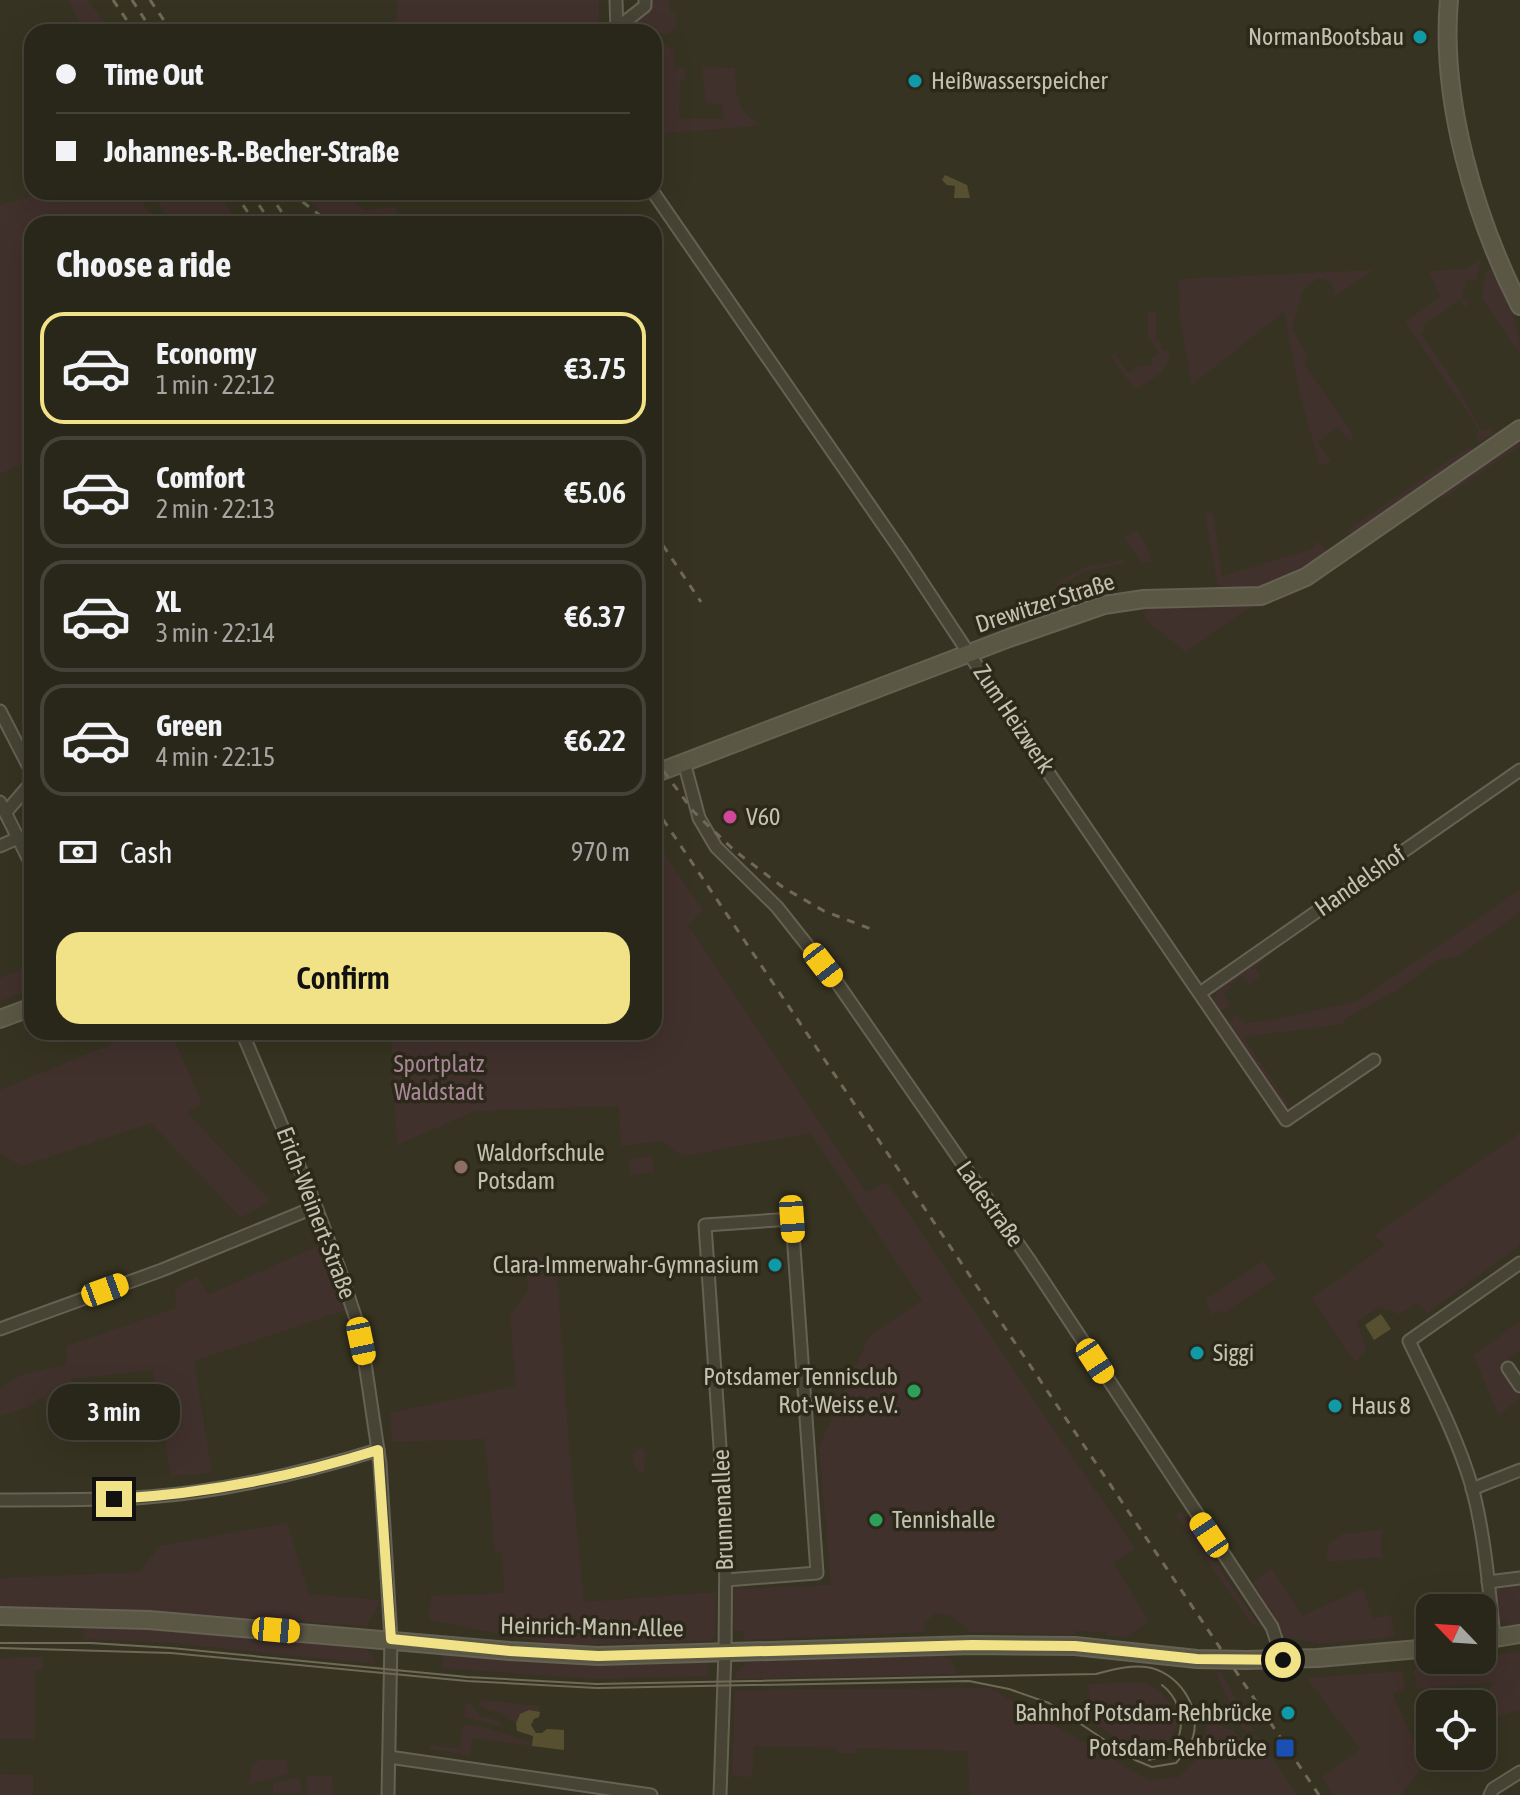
<!DOCTYPE html>
<html lang="en">
<head>
<meta charset="utf-8">
<style>
  :root { --surface:#29261a; --page:#353227; --text:#f1f3f6; --muted:#a5a5a2; --line:#454339; --accent:#f1e288 }
  body { margin:0; font-family:"Asap Condensed",sans-serif; background:var(--page); color:var(--text); height:100vh; display:flex; flex-direction:column; font-size:30px; white-space:nowrap }
  * { box-sizing:border-box; margin:0 }
  p { font-size:26px; color:var(--muted) }
  .icon { flex:none; width:44px; height:44px; fill:none; stroke:currentColor; stroke-width:2; stroke-linecap:round; stroke-linejoin:round }
  .map { position:relative; flex:1; overflow:hidden }
  .drawer { position:absolute; left:24px; top:216px; width:638px; height:824px; display:flex; flex-direction:column; background:var(--surface); border-radius:24px; box-shadow:0 8px 32px #0002,0 0 0 2px var(--line) }
  .drawer>* { flex:none }
  .guide { position:absolute; left:24px; top:24px; width:638px; height:176px; border-radius:24px; box-shadow:0 8px 32px #0002,0 0 0 2px var(--line); display:grid; align-content:center; height:176px; padding:0 32px; background:var(--surface) }
  .needle { width:52px; rotate:295deg }
  .fabs { position:absolute; left:1416px; top:1594px; display:grid; gap:16px }
  .fabs a { display:grid; place-items:center; width:80px; height:80px; border-radius:16px; background:var(--surface); box-shadow:0 8px 32px #0002,0 0 0 2px var(--line); font-size:40px }
  .end { position:absolute; width:36px; height:36px; margin:-18px; border:10px solid #f1e288; background:#111; box-shadow:0 0 0 4px #111 }
  .from { border-radius:50% }
  .bubble { position:absolute; height:56px; border-radius:24px; background:var(--surface); box-shadow:0 8px 32px #0002,0 0 0 2px var(--line); font-size:26px; font-weight:600; line-height:56px; text-align:center }
  .car { position:absolute; width:24px; height:48px; margin:-24px -12px; border-radius:10px; box-shadow:0 0 6px 2px #0007; background:linear-gradient(#f5c518 24%,#345 0 40%,#f5c518 0 76%,#345 0 86%,#f5c518 0) }
  .guide b { display:flex; align-items:center; gap:28px; height:76px; font-size:30px }
  .guide b+b { border-top:2px solid var(--line) }
  .guide i { width:20px; height:20px; background:var(--text) }
  ul { padding:0; list-style:none }
  li { display:flex; align-items:center; gap:24px; height:112px; margin:0 16px 12px; padding:0 16px; border:4px solid var(--line); border-radius:24px }
  li div { flex:1 }
  li b { display:block; font-size:30px }
  li em { font-style:normal; font-weight:600 }
  li.selected { border-color:var(--accent) }
  li>.icon { width:72px; height:72px; stroke-width:1.5 }
  h2 { padding:0 32px; font-size:36px; line-height:96px }
  .pay { display:flex; align-items:center; gap:20px; height:88px; padding:0 32px; font-size:30px }
  .pay p { margin-inline-start:auto }
  .action { display:flex; gap:16px; margin-top:auto; padding:16px 32px }
  .action a { flex:1; height:92px; border-radius:24px; background:var(--accent); color:#111; font-size:32px; font-weight:600; line-height:92px; text-align:center }
  .map>svg:first-child { display:block }
  .green { fill:#41312d }
  .water { fill:#565031 }
  .lines { fill:none; stroke-linecap:round; stroke-linejoin:round }
  .street-casing { stroke:#656253; stroke-width:15 }
  .secondary-casing { stroke:#656253; stroke-width:20 }
  .street { stroke:#474435; stroke-width:11 }
  .secondary { stroke:#5a5744; stroke-width:16 }
  .tram { stroke:#6e6a57; stroke-width:2 }
  .rail { stroke:#6e6a57; stroke-width:3; stroke-dasharray:8 8; stroke-linecap:butt }
  .route { stroke:#f1e288; stroke-width:10 }
  .culture-dot { fill:#0f9aa8; stroke:#2c291b; stroke-width:3 }
  .hotel-dot { fill:#d1479c; stroke:#2c291b; stroke-width:3 }
  .education-dot { fill:#8d6e63; stroke:#2c291b; stroke-width:3 }
  .leisure-dot { fill:#2e9e5b; stroke:#2c291b; stroke-width:3 }
  .transit-dot { fill:#1a4fb4; stroke:#2c291b; stroke-width:3 }
  .labels { text-anchor:middle; stroke-width:7; stroke-linejoin:round; paint-order:stroke }
  .poi-label { font-size:24px; fill:#c4c1b0; stroke:#2c291b; text-anchor:start }
  .street-label { font-size:24px; fill:#c4c1b0; stroke:#2c291b }
  .park-label { font-size:24px; fill:#a98799; stroke:#2c291b }
</style>
</head>
<body>
<div class="map">
<svg width="1520" height="1795" viewBox="0 0 1520 1795">
  <rect width="100%" height="100%" fill="#373322"/>
  <!-- green -->
  <g class="green">
    <path d="M 68,0 L 88,0 L 110,32 L 84,32 Z"/>
    <path d="M 397,0 L 599,0 L 599,32 L 396,32 Z"/>
    <path d="M 649,0 L 669,0 L 670,12 L 676,13 L 677,26 L 668,34 L 628,32 L 627,27 Z"/>
    <path d="M 654,44 L 664,44 L 674,51 L 675,68 L 686,69 L 686,80 L 680,81 L 679,118 L 724,119 L 722,105 L 706,103 L 702,67 L 735,68 C 737,93 734,109 757,122 L 758,126 L 654,134 Z"/>
    <path d="M 48,192 L 135,192 L 157,224 L 32,224 L 32,459 L 0,474 L 0,205 Z"/>
    <path d="M 151,192 L 217,192 L 239,224 L 172,224 Z"/>
    <path d="M 298,192 L 339,192 L 365,210 L 396,207 L 397,217 L 386,224 L 322,224 L 316,205 Z"/>
    <path d="M 1481,258 L 1476,281 L 1467,279 L 1462,298 L 1471,301 L 1466,308 L 1460,299 L 1422,326 L 1425,331 L 1421,334 L 1455,383 L 1482,432 L 1491,427 L 1494,432 L 1480,442 L 1475,435 L 1479,431 L 1472,419 L 1405,322 L 1440,297 L 1429,271 L 1465,269 Z"/>
    <path d="M 1492,269 C 1505,301 1520,318 1520,354 L 1481,297 L 1486,272 Z"/>
    <path d="M 1373,270 L 1335,296 L 1332,283 L 1318,278 L 1303,290 L 1292,328 L 1308,356 L 1304,364 L 1353,434 L 1351,442 L 1338,427 L 1318,442 L 1331,461 L 1320,466 L 1300,395 L 1284,312 L 1192,385 L 1180,317 L 1179,279 Z"/>
    <path d="M 1156,311 L 1156,340 L 1160,340 L 1162,351 L 1169,351 L 1170,357 L 1162,372 L 1138,388 L 1134,388 L 1111,357 L 1115,354 L 1128,373 L 1139,366 L 1152,366 L 1152,358 L 1159,353 L 1151,340 L 1148,339 L 1148,312 Z"/>
    <path d="M 1520,442 L 1520,446 L 1442,499 L 1441,494 Z"/>
    <path d="M 1470,446 L 1474,452 L 1353,535 L 1349,529 Z"/>
    <path d="M 1213,512 L 1222,576 L 1312,549 L 1316,541 L 1332,555 L 1260,592 L 1227,592 L 1217,582 L 1205,514 Z"/>
    <path d="M 1137,530 L 1150,553 L 1151,562 L 1142,563 L 1124,538 Z"/>
    <path d="M 1123,560 L 1124,564 L 1086,571 L 1059,586 L 1057,583 L 1085,567 Z"/>
    <path d="M 1284,594 L 1285,598 L 1247,609 L 1185,652 L 1145,619 L 1144,607 C 1189,608 1243,613 1284,594 Z"/>
    <path d="M 655,840 L 703,910 L 688,925 L 866,1192 L 887,1182 L 1135,1549 L 1113,1563 L 1147,1618 L 1146,1624 L 1126,1637 L 1107,1636 L 1106,1632 L 1075,1631 L 1075,1635 L 970,1632 L 952,1616 L 936,1613 L 925,1623 L 924,1632 L 744,1640 L 744,1631 L 734,1630 L 734,1589 L 831,1585 L 819,1447 L 869,1336 L 922,1300 L 811,1133 L 683,1156 L 662,1141 L 621,1146 L 619,1106 L 475,1111 L 397,1145 L 391,1032 L 654,1032 Z"/>
    <path d="M 1520,890 L 1520,912 L 1459,956 L 1439,960 L 1397,990 L 1343,1020 L 1345,1024 L 1243,1037 L 1289,1105 L 1283,1109 L 1230,1034 L 1230,1020 L 1237,1014 L 1244,1023 L 1273,1020 L 1357,1001 Z"/>
    <path d="M 1262,956 L 1265,960 L 1255,967 L 1261,976 L 1249,984 L 1242,976 L 1230,984 L 1232,987 L 1223,994 L 1231,1006 L 1220,1011 L 1214,1000 L 1218,987 Z"/>
    <path d="M 32,965 L 32,989 L 0,1001 L 0,978 Z"/>
    <path d="M 141,1032 L 171,1032 L 202,1104 L 187,1112 L 270,1201 L 241,1218 L 151,1123 L 21,1166 L 0,1153 L 0,1090 Z"/>
    <path d="M 1520,1133 L 1520,1242 L 1515,1249 L 1427,1313 L 1418,1303 L 1399,1314 L 1379,1307 L 1357,1322 L 1366,1349 L 1355,1362 L 1312,1298 L 1386,1245 L 1374,1235 Z"/>
    <path d="M 652,1156 L 654,1172 L 630,1175 L 628,1159 Z"/>
    <path d="M 320,1245 L 345,1310 L 194,1361 L 212,1473 L 171,1476 L 152,1370 L 71,1379 L 71,1432 L 54,1432 L 54,1404 L 41,1397 L 27,1407 L 0,1416 L 0,1389 L 21,1375 L 66,1365 L 67,1346 L 176,1308 L 175,1289 L 197,1276 L 208,1295 Z"/>
    <path d="M 523,1256 L 556,1257 L 569,1447 L 584,1602 L 716,1592 L 715,1635 L 711,1641 L 558,1645 L 429,1620 L 431,1596 L 504,1593 L 502,1552 L 495,1552 L 485,1439 L 392,1442 L 390,1413 L 516,1386 L 510,1315 L 529,1290 Z"/>
    <path d="M 1263,1261 L 1276,1278 L 1222,1314 L 1219,1310 L 1212,1315 L 1205,1300 Z"/>
    <path d="M 1520,1322 L 1520,1350 L 1500,1364 L 1520,1399 L 1499,1415 L 1473,1355 Z"/>
    <path d="M 640,1447 L 645,1451 L 644,1472 L 640,1472 L 635,1468 L 632,1455 Z"/>
    <path d="M 1181,1512 L 1257,1623 L 1253,1626 L 1176,1515 Z"/>
    <path d="M 287,1523 L 309,1594 L 381,1600 L 367,1626 L 148,1611 L 0,1607 L 0,1578 L 140,1572 L 159,1546 Z"/>
    <path d="M 1382,1530 L 1382,1557 L 1326,1562 L 1328,1544 L 1343,1534 Z"/>
    <path d="M 1272,1568 L 1302,1616 L 1363,1588 L 1373,1618 L 1392,1616 L 1395,1637 L 1321,1644 L 1285,1637 L 1253,1582 Z"/>
    <path d="M 1520,1585 L 1520,1625 L 1513,1626 L 1497,1619 L 1493,1589 Z"/>
    <path d="M 85,1623 L 172,1628 L 367,1649 L 374,1657 L 375,1664 L 171,1643 L 83,1639 Z"/>
    <path d="M 1520,1651 L 1520,1710 L 1494,1717 L 1488,1691 L 1494,1682 L 1417,1689 L 1414,1669 L 1482,1660 L 1482,1658 Z"/>
    <path d="M 931,1652 L 952,1660 L 958,1674 L 735,1679 L 736,1672 L 745,1665 L 745,1657 Z"/>
    <path d="M 443,1653 L 511,1660 L 592,1663 L 709,1658 L 708,1676 L 597,1679 L 442,1668 Z"/>
    <path d="M 43,1657 L 43,1670 L 34,1670 L 34,1739 L 0,1739 L 0,1658 Z"/>
    <path d="M 1220,1671 L 1254,1731 L 1247,1732 L 1239,1725 L 1217,1674 Z"/>
    <path d="M 1403,1671 L 1405,1691 L 1392,1692 L 1424,1765 L 1400,1795 L 1334,1795 L 1322,1777 L 1360,1749 L 1307,1678 Z"/>
    <path d="M 1143,1682 C 1184,1697 1191,1747 1142,1754 L 1075,1711 L 1074,1707 L 1090,1704 L 1088,1684 Z"/>
    <path d="M 990,1688 L 1149,1780 L 1179,1777 L 1197,1758 L 1209,1720 L 1233,1730 L 1241,1739 L 1257,1735 L 1297,1795 L 970,1795 L 967,1751 L 857,1748 L 856,1753 L 836,1753 L 836,1748 L 754,1746 L 752,1777 L 732,1776 L 735,1690 Z"/>
    <path d="M 484,1700 L 540,1706 L 540,1712 C 527,1710 522,1711 516,1723 L 499,1712 L 485,1709 L 477,1701 Z"/>
    <path d="M 466,1703 L 470,1703 L 480,1716 L 499,1721 L 503,1727 L 464,1717 Z"/>
    <path d="M 463,1725 L 484,1727 L 533,1743 L 532,1746 L 473,1738 L 470,1756 L 429,1749 L 430,1745 L 460,1749 Z"/>
    <path d="M 259,1760 L 287,1760 L 288,1774 L 249,1785 L 252,1766 Z"/>
    <path d="M 0,1774 L 33,1775 L 33,1795 L 0,1795 Z"/>
    <path d="M 305,1776 L 332,1776 L 333,1795 L 309,1795 Z"/>
    <path d="M 299,1777 L 302,1793 L 273,1793 L 273,1784 Z"/>
  </g>
  <!-- water -->
  <g class="water">
    <path d="M 945,175 L 967,185 L 970,198 L 954,198 L 955,186 L 947,185 L 942,180 Z"/>
    <path d="M 1381,1314 L 1391,1329 L 1374,1340 L 1365,1325 Z"/>
    <path d="M 529,1710 L 540,1712 L 539,1717 L 534,1719 L 531,1725 L 536,1733 L 542,1733 L 547,1729 L 564,1730 L 564,1750 L 532,1746 L 533,1736 L 517,1731 L 516,1723 L 520,1714 Z"/>
  </g>
  <g class="lines">
    <defs>
      <g id="street">
        <path d="M 616,0 L 617,31"/>
        <path d="M 617,28 L 645,6 L 645,0"/>
        <path d="M 653,192 L 904,555 L 1024,737 L 1286,1120 L 1374,1060"/>
        <path d="M 32,475 L 32,476"/>
        <path d="M 0,711 L 32,773"/>
        <path d="M 684,762 L 699,818 L 716,847 L 777,907 L 838,984 L 1030,1261 L 1272,1627 L 1283,1660"/>
        <path d="M 0,802 L 32,866"/>
        <path d="M 6,812 L 32,782"/>
        <path d="M 0,846 L 18,838"/>
        <path d="M 1200,993 L 1520,770"/>
        <path d="M 242,1032 L 314,1202 L 340,1271 L 356,1319 L 365,1363 L 380,1464 L 391,1639 L 388,1795"/>
        <path d="M 0,1329 L 162,1270 L 315,1207"/>
        <path d="M 1508,1368 L 1520,1386"/>
        <path d="M 1472,1489 L 1520,1470"/>
        <path d="M 0,1500 C 49,1499 99,1501 148,1497 C 227,1491 303,1473 378,1450"/>
        <path d="M 1488,1582 L 1520,1578"/>
        <path d="M 1494,1638 C 1489,1588 1485,1536 1472,1487 C 1457,1436 1432,1389 1409,1341 L 1520,1263"/>
        <path d="M 389,1757 L 651,1795"/>
        <path d="M 720,1795 L 725,1651 L 726,1536 L 705,1225 L 792,1219 L 817,1573 L 726,1580"/>
        <path d="M 1490,1795 L 1493,1789 L 1520,1772"/>
      </g>
      <g id="secondary">
        <path d="M 1449,0 C 1440,99 1475,218 1520,306"/>
        <path d="M 654,774 L 1009,638 L 1104,605 L 1144,599 L 1261,596 L 1306,577 L 1520,429"/>
        <path d="M 0,1019 L 32,1007"/>
        <path d="M 0,1616 L 149,1620 L 510,1651 L 598,1656 L 972,1645 L 1075,1646 L 1197,1659 L 1247,1660 L 1318,1658 L 1430,1648"/>
        <path d="M 1482,1640 L 1520,1634"/>
      </g>
    </defs>
    <!-- street casing -->
    <use href="#street" class="street-casing"/>
    <!-- secondary casing -->
    <use href="#secondary" class="secondary-casing"/>
    <!-- street -->
    <use href="#street" class="street"/>
    <!-- secondary -->
    <use href="#secondary" class="secondary"/>
    <!-- tram -->
    <g class="tram">
      <path d="M 0,1643 L 91,1643 L 171,1648 L 467,1677 L 596,1684 L 1096,1674 C 1112,1670 1129,1665 1146,1667 C 1177,1671 1202,1706 1193,1737 C 1190,1747 1183,1755 1176,1763 L 1152,1767 L 1135,1760 L 1049,1703 L 1009,1689 L 969,1681 L 597,1688 L 467,1681 L 171,1653 L 0,1648"/>
      <path d="M 1149,1760 C 1188,1753 1190,1707 1162,1685"/>
    </g>
    <!-- rail -->
    <g class="rail">
      <path d="M 113,0 L 135,32"/>
      <path d="M 132,0 L 153,32"/>
      <path d="M 150,0 L 172,32"/>
      <path d="M 234,192 L 256,224"/>
      <path d="M 250,192 L 272,224"/>
      <path d="M 268,192 L 290,224"/>
      <path d="M 290,192 L 331,224"/>
      <path d="M 654,532 L 701,602"/>
      <path d="M 654,758 L 693,811 L 735,851 L 784,888 L 824,911 L 876,931"/>
      <path d="M 654,806 L 1319,1795"/>
    </g>
  </g>
  <g class="lines">
    <!-- route -->
    <path class="route" d="M 114,1499 C 205,1494 292,1477 378,1450 L 391,1639 L 510,1651 L 598,1656 L 972,1645 L 1075,1646 L 1197,1659 L 1283,1660"/>
  </g>
  <!-- markers -->
  <g class="culture-dot">
    <circle cx="1420" cy="37" r="8"/>
    <circle cx="915" cy="81" r="8"/>
    <circle cx="775" cy="1265" r="8"/>
    <circle cx="1197" cy="1353" r="8"/>
    <circle cx="1335" cy="1406" r="8"/>
    <circle cx="1288" cy="1713" r="8"/>
  </g>
  <circle class="hotel-dot" cx="730" cy="817" r="8"/>
  <circle class="education-dot" cx="461" cy="1167" r="8"/>
  <g class="leisure-dot">
    <circle cx="914" cy="1391" r="8"/>
    <circle cx="876" cy="1520" r="8"/>
  </g>
  <rect class="transit-dot" x="1275" y="1738" width="20" height="20" rx="4"/>
  <g class="labels">
    <!-- poi labels -->
    <g class="poi-label">
      <text x="1404" y="45" text-anchor="end">NormanBootsbau</text>
      <text x="931" y="89">Heißwasserspeicher</text>
      <text x="746" y="825">V60</text>
      <text x="477" y="1161">Waldorfschule<tspan x="477" dy="28">Potsdam</tspan></text>
      <text x="759" y="1273" text-anchor="end">Clara-Immerwahr-Gymnasium</text>
      <text x="1213" y="1361">Siggi</text>
      <text x="898" y="1385" text-anchor="end">Potsdamer Tennisclub<tspan x="898" dy="28">Rot-Weiss e.V.</tspan></text>
      <text x="1351" y="1414">Haus 8</text>
      <text x="892" y="1528">Tennishalle</text>
      <text x="1272" y="1721" text-anchor="end">Bahnhof Potsdam-Rehbrücke</text>
      <text x="1267" y="1756" text-anchor="end">Potsdam-Rehbrücke</text>
    </g>
    <!-- street labels -->
    <g class="street-label">
      <text transform="translate(1045 603) rotate(-18)" y="8">Drewitzer Straße</text>
      <text transform="translate(1014 719) rotate(56)" y="8">Zum Heizwerk</text>
      <text transform="translate(1360 881) rotate(-35)" y="8">Handelshof</text>
      <text transform="translate(990 1204) rotate(55)" y="8">Ladestraße</text>
      <text transform="translate(316 1213) rotate(69)" y="8">Erich-Weinert-Straße</text>
      <text transform="translate(723 1510) rotate(-92)" y="8">Brunnenallee</text>
      <text transform="translate(592 1627) rotate(1)" y="8">Heinrich-Mann-Allee</text>
    </g>
    <!-- park labels -->
    <g class="park-label">
      <text x="439" y="1072">Sportplatz<tspan x="439" dy="28">Waldstadt</tspan></text>
    </g>
  </g>
</svg>
<div class="fabs">
<a><svg class="needle" viewBox="-14 -14 28 28"><path d="M0-13l5 13h-10z" fill="#e53935"/><path d="M0 13l5-13h-10z" fill="#a5a5a2"/></svg></a>
<a><svg class="icon" aria-label="locate" viewBox="0 0 24 24"><circle cx="12" cy="12" r="6"/><path d="M12 2v4M12 18v4M2 12h4M18 12h4"/></svg></a>
</div>
<i class="end from" style="left:1283px;top:1660px"></i>
<i class="end" style="left:114px;top:1499px"></i>
<div class="bubble" style="left:48px;top:1384px;width:132px">3 min</div>
<i class="car" style="left:823px;top:965px;rotate:142deg"></i>
<i class="car" style="left:792px;top:1219px;rotate:176deg"></i>
<i class="car" style="left:105px;top:1290px;rotate:70deg"></i>
<i class="car" style="left:361px;top:1341px;rotate:168deg"></i>
<i class="car" style="left:1095px;top:1361px;rotate:147deg"></i>
<i class="car" style="left:1209px;top:1535px;rotate:326deg"></i>
<i class="car" style="left:276px;top:1630px;rotate:95deg"></i>
<div class="guide">
<b><i class="from"></i>Time Out</b>
<b><i></i>Johannes-R.-Becher-Straße</b>
</div>
<section class="drawer">
<h2>Choose a ride</h2>
<ul>
<li class="selected"><svg class="icon" aria-label="car" viewBox="0 0 24 24"><path d="M5 17H2v-5l4-1 3-4h7l3 4 3 1v5h-3M9 17h6M6 11h13"/><circle cx="7" cy="17" r="2"/><circle cx="17" cy="17" r="2"/></svg><div><b>Economy</b><p>1 min · 22:12</p></div><em>€3.75</em></li>
<li><svg class="icon" aria-label="car" viewBox="0 0 24 24"><path d="M5 17H2v-5l4-1 3-4h7l3 4 3 1v5h-3M9 17h6M6 11h13"/><circle cx="7" cy="17" r="2"/><circle cx="17" cy="17" r="2"/></svg><div><b>Comfort</b><p>2 min · 22:13</p></div><em>€5.06</em></li>
<li><svg class="icon" aria-label="car" viewBox="0 0 24 24"><path d="M5 17H2v-5l4-1 3-4h7l3 4 3 1v5h-3M9 17h6M6 11h13"/><circle cx="7" cy="17" r="2"/><circle cx="17" cy="17" r="2"/></svg><div><b>XL</b><p>3 min · 22:14</p></div><em>€6.37</em></li>
<li><svg class="icon" aria-label="car" viewBox="0 0 24 24"><path d="M5 17H2v-5l4-1 3-4h7l3 4 3 1v5h-3M9 17h6M6 11h13"/><circle cx="7" cy="17" r="2"/><circle cx="17" cy="17" r="2"/></svg><div><b>Green</b><p>4 min · 22:15</p></div><em>€6.22</em></li>
</ul>
<div class="pay"><svg class="icon" aria-label="cash" viewBox="0 0 24 24"><path d="M3 7h18v10H3z"/><circle cx="12" cy="12" r="2"/></svg>Cash<p>970 m</p></div>
<div class="action"><a>Confirm</a></div>
</section>
</div>
</body>
</html>
